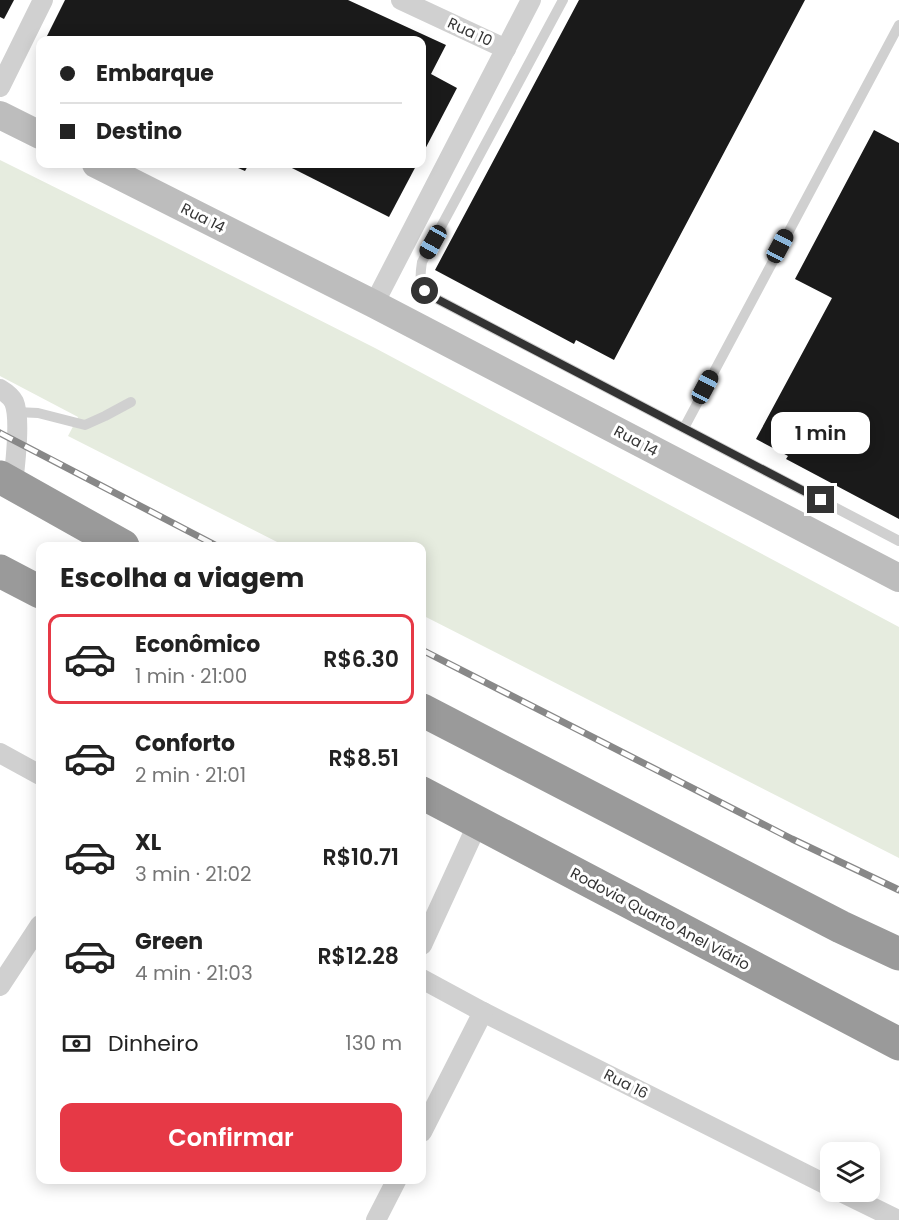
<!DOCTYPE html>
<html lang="pt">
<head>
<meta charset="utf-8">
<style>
  :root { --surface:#fff; --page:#f6f6f6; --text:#222; --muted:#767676; --line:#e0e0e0; --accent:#e63946 }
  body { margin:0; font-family:Poppins,sans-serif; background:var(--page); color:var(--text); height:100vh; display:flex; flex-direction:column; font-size:22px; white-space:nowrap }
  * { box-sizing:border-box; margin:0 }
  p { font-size:20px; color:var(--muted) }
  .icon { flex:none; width:33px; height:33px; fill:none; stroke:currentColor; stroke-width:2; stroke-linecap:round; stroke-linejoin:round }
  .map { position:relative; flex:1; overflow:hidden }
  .sheet { position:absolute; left:36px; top:542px; width:390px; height:642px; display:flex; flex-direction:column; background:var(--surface); border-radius:12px; box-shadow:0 3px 15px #0003 }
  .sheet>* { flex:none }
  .banner { position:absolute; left:36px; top:36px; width:390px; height:132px; border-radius:12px; box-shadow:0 3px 15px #0003; display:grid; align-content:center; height:132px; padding:0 24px; background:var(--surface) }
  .tools { position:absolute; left:820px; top:1142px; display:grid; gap:12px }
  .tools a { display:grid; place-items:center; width:60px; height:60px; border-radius:12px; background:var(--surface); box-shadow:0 3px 15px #0003; font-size:30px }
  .end { position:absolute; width:27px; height:27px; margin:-14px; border:8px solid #333; background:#fff; box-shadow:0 0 0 3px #fff }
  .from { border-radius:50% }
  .bubble { position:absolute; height:42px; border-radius:12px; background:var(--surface); box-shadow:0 3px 15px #0003; font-size:20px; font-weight:600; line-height:42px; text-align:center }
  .car { position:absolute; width:18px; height:36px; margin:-18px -9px; border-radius:8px; box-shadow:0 0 4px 2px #0007; background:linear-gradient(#222 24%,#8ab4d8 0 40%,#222 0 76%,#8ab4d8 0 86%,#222 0) }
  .banner b { display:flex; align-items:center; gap:21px; height:57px; font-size:22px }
  .banner b+b { border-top:2px solid var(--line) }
  .banner i { width:15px; height:15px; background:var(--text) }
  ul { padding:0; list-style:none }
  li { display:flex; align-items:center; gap:18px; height:90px; margin:0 12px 9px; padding:0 12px; border:3px solid transparent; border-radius:12px }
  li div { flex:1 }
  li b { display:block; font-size:22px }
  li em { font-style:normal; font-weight:600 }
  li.selected { border-color:var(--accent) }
  li>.icon { width:54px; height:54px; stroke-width:1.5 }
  h2 { padding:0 24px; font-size:27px; line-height:72px }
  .pay { display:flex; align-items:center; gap:15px; height:66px; padding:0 24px; font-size:22px }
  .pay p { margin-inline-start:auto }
  .action { display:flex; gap:12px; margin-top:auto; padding:12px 24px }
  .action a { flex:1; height:69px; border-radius:12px; background:var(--accent); color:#fff; font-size:24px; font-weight:600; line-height:69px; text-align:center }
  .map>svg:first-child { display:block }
  .green { fill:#e6ecdf }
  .building { fill:#1a1a1a }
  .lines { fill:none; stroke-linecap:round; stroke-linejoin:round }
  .lane { stroke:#d0d0d0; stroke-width:10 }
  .street { stroke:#d0d0d0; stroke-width:20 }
  .secondary { stroke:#bdbdbd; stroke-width:28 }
  .highway { stroke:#9a9a9a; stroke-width:33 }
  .rail-casing { stroke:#888; stroke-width:7 }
  .rail { stroke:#fff; stroke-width:4.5; stroke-dasharray:14; stroke-linecap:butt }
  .route { stroke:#333; stroke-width:8 }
  .labels { text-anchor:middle; stroke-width:6; stroke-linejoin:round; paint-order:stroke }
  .street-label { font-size:15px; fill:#333; stroke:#fff }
</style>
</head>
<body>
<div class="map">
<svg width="899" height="1220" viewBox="0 0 899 1220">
  <rect width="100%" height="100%" fill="#fff"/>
  <!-- green -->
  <path class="green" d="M 0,160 L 157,238 L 375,348 L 899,627 L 899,858 L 422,615 L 422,546 L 285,546 L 68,436 L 78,417 L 0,376 Z"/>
  <!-- building -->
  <g class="building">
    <path d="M 0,0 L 14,0 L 4,19 L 0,17 Z"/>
    <path d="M 65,0 L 348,0 L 446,45 L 431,74 L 457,88 L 422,155 L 422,40 L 45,40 Z"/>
    <path d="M 579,0 L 805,0 L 614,360 L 576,340 L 574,344 L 435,270 Z"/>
    <path d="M 874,130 L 899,143 L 899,519 L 786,459 L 788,456 L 756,439 L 832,298 L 795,279 Z"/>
    <path d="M 229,164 L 249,164 L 245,171 Z"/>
    <path d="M 284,164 L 417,164 L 389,217 Z"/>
  </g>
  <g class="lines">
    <!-- lane -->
    <g class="lane">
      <path d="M 563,0 L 422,262 C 419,281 419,287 435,298 L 899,541"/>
      <path d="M 16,412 L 38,413 L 85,425 L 105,416 L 131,402"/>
      <path d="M 684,428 L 899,25"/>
    </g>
    <!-- street -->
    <g class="street">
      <path d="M 401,0 L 506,49"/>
      <path d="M 0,87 L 43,0"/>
      <path d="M 374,304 L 531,0"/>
      <path d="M 0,389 C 5,392 11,396 14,402 C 21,418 15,466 13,484"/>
      <path d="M 0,753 L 40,775"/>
      <path d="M 422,945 L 478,823"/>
      <path d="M 422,979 L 483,1012 L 831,1187"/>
      <path d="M 0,986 L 40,925"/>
      <path d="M 422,1132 L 483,1012"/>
      <path d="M 839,1191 L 898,1220"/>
      <path d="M 376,1220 L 397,1179"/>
    </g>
    <!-- secondary -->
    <g class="secondary">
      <path d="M 0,115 L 40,135"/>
      <path d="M 96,164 L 374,304 L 899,578"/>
    </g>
    <!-- highway -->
    <g class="highway">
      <path d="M 0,477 L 123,546"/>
      <path d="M 0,571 L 40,592"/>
      <path d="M 422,710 L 841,927 L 899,954"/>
      <path d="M 422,793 L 899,1044"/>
    </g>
    <defs>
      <g id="rail">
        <path d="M 0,433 L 217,546"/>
        <path d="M 422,650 L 792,839 L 899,890"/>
      </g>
    </defs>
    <!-- rail casing -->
    <use href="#rail" class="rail-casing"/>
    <!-- rail -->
    <use href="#rail" class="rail"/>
  </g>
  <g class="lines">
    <!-- route -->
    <path class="route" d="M 425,291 L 435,298 L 821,500"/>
  </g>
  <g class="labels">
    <!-- street labels -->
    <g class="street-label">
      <text transform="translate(470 32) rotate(25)" y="5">Rua 10</text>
      <text transform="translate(203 218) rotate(27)" y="5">Rua 14</text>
      <text transform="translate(636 441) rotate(28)" y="5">Rua 14</text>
      <text transform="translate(660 919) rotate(28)" y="5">Rodovia Quarto Anel Viário</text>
      <text transform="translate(626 1084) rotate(27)" y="5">Rua 16</text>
    </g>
  </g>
</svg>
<div class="tools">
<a><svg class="icon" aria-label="layers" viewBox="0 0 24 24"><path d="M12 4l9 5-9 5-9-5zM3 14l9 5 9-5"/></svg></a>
</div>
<i class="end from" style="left:425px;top:291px"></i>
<i class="end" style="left:821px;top:500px"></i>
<div class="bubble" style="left:771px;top:412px;width:99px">1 min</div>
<i class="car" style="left:433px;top:242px;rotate:209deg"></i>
<i class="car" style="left:780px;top:246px;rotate:28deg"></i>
<i class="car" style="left:705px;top:387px;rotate:28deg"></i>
<div class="banner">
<b><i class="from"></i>Embarque</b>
<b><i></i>Destino</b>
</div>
<section class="sheet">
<h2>Escolha a viagem</h2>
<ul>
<li class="selected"><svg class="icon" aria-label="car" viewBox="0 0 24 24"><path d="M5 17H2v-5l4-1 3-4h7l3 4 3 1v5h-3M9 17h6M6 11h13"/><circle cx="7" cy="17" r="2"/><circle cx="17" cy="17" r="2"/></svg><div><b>Econômico</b><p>1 min · 21:00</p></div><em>R$6.30</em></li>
<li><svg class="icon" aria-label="car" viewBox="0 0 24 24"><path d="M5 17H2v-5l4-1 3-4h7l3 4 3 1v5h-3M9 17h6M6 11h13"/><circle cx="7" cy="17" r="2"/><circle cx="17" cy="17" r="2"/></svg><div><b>Conforto</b><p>2 min · 21:01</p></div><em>R$8.51</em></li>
<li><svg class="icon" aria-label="car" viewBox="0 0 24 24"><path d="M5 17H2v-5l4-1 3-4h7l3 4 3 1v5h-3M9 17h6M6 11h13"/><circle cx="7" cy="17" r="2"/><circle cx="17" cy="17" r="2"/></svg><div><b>XL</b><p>3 min · 21:02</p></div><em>R$10.71</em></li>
<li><svg class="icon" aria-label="car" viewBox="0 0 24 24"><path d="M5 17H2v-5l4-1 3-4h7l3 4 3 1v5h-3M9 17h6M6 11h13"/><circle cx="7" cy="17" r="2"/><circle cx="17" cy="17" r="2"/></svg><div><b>Green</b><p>4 min · 21:03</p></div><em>R$12.28</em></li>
</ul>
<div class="pay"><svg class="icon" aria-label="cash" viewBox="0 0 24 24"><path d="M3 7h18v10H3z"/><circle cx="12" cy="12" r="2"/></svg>Dinheiro<p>130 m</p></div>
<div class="action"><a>Confirmar</a></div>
</section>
</div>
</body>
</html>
